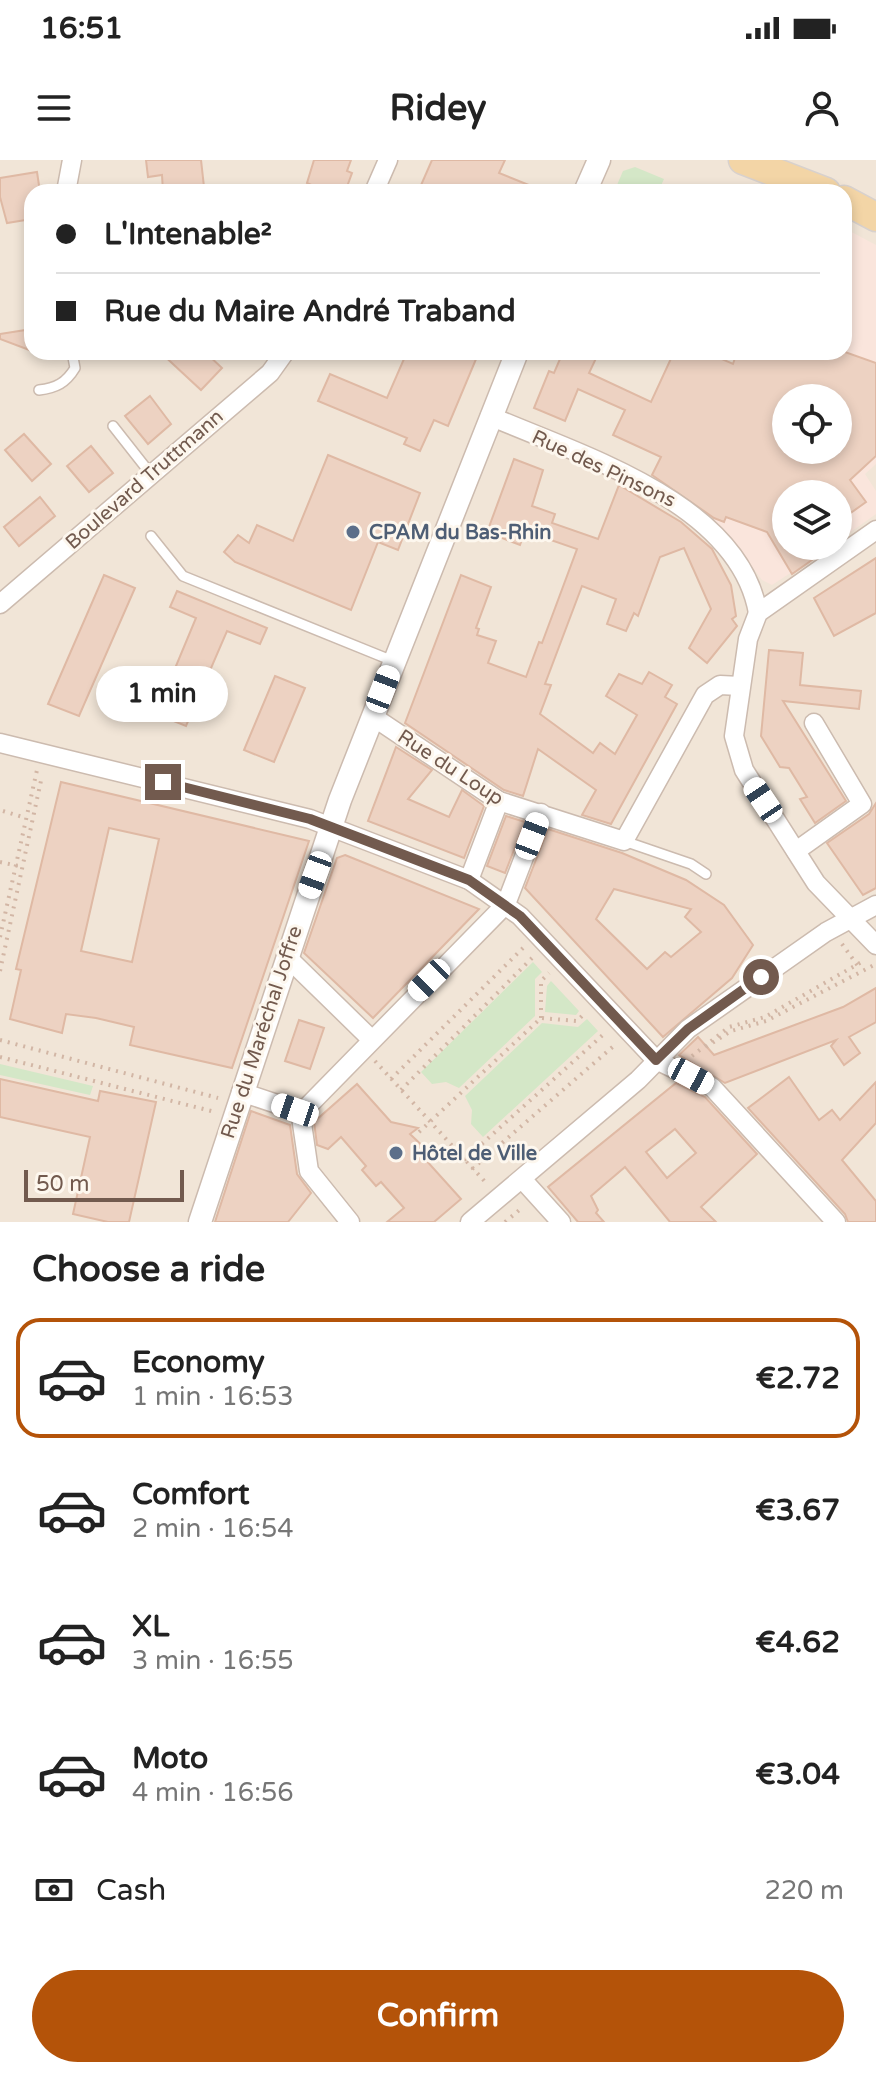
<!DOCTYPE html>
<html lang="en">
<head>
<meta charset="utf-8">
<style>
  :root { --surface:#fff; --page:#f2f2f2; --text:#222; --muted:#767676; --line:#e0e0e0; --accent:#b45309 }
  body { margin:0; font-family:"Varela Round",sans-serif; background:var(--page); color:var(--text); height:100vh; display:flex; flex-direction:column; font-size:30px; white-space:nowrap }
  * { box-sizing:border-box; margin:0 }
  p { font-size:26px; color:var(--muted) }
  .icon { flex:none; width:44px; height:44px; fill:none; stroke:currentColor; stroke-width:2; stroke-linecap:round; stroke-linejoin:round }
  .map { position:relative; height:1062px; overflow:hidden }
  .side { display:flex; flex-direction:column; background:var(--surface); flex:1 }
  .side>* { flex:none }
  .guide { position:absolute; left:24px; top:24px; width:828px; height:176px; border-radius:24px; box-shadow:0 4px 12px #0003; display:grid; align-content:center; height:176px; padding:0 32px; background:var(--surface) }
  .fabs { position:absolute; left:772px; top:224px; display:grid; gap:16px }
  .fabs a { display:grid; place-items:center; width:80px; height:80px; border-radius:50%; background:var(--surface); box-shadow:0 4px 12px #0003; font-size:40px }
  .scale { position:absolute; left:24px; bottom:20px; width:160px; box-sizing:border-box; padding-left:8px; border:4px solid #725a4e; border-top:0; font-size:22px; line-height:28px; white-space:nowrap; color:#725a4e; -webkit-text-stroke:6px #fdf7ee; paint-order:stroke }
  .end { position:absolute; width:36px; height:36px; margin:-18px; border:10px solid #725a4e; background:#fff; box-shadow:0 0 0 4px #fff }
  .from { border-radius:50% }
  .bubble { position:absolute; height:56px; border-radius:28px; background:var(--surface); box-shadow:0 4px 12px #0003; font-size:26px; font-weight:800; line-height:56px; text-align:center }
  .car { position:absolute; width:24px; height:48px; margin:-24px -12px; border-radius:10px; box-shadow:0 0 6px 2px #0007; background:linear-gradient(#fff 24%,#345 0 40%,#fff 0 76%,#345 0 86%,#fff 0) }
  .guide b { display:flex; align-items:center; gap:28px; height:76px; font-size:30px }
  .guide b+b { border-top:2px solid var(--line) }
  .guide i { width:20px; height:20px; background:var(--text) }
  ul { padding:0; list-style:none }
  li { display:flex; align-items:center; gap:24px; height:120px; margin:0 16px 12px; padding:0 16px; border:4px solid transparent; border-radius:24px }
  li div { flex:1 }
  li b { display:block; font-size:30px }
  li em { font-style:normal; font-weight:800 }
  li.current { border-color:var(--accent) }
  li>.icon { width:72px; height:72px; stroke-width:1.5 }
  h2 { padding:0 32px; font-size:36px; line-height:96px }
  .pay { display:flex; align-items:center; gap:20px; height:88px; padding:0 32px; font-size:30px }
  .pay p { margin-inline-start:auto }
  .cta { display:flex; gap:16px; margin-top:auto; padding:16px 32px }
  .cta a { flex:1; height:92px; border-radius:48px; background:var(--accent); color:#fff; font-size:32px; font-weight:800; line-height:92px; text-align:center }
  .status { display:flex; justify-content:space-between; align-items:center; height:56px; padding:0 40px; background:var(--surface); direction:ltr }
  .status svg { height:22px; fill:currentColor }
  header { display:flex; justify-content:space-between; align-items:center; height:104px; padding:0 32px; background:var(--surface); font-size:36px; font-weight:800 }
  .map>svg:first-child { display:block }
  .residential { fill:#f1e5d7; fill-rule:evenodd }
  .commercial { fill:#fae5dc; fill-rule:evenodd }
  .green { fill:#d4e7c7 }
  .building { fill:#edd2c2; stroke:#dfb9a4; stroke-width:2; fill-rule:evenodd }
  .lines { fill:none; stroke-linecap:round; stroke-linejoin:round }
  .service-casing { stroke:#ccbbaf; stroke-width:12 }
  .minor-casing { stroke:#ccbbaf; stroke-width:21 }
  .tertiary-casing { stroke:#ccbbaf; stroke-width:25 }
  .primary-casing { stroke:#d8d1cd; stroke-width:31 }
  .path { stroke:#d2b6a5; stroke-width:4; stroke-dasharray:2 6; stroke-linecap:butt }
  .service { stroke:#fff; stroke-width:9 }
  .minor { stroke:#fff; stroke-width:18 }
  .tertiary { stroke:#fff; stroke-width:22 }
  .primary { stroke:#f3d5a6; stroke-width:28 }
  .route { stroke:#725a4e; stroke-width:10 }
  .service-dot { fill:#5c6f8a; stroke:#fdf7ee; stroke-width:3 }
  .labels { text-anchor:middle; stroke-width:6; stroke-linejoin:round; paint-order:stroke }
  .street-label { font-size:20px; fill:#725a4e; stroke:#fdf7ee }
  .service-label { font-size:20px; font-weight:bold; fill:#4e5e75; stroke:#fdf7ee; text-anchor:start }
</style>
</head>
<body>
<div class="status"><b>16:51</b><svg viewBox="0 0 49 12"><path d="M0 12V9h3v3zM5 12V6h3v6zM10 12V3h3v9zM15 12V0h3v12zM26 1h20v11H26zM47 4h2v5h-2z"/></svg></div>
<header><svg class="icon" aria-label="menu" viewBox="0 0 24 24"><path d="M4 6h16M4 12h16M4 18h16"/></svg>Ridey<svg class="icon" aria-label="person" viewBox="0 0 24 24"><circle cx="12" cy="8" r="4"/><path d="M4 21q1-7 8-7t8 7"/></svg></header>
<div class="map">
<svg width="876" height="1062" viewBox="0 0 876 1062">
  <rect width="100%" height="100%" fill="#faf3e8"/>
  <!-- residential -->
  <path class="residential" d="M 0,0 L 876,0 L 876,1062 L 0,1062 ZM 32,32 L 844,32 L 844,192 L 32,192 ZM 786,238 L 838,238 L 838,290 L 786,290 ZM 786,334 L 838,334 L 838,386 L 786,386 Z"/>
  <!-- commercial -->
  <path class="commercial" d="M 844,68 L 876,85 L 876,304 L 865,314 L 876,331 L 876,354 L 838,381 L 838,334 L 786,334 L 786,386 L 832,386 L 772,425 L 762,420 L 726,372 L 693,338 L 736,243 L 844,192 ZM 786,238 L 838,238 L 838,290 L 786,290 Z"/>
  <!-- green -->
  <g class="green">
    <path d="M 635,7 L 664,19 L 658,32 L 614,32 L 623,11 Z"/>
    <path d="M 533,802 L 542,812 L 535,819 L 535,856 L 459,928 L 446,922 L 432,924 L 421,912 Z"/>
    <path d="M 551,821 L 579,851 L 576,855 L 545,852 L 547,826 Z"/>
    <path d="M 587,859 L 598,871 L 483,977 L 471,964 L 472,950 L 465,936 L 542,863 L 578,867 Z"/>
    <path d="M 0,904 L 93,926 L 90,935 L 0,915 Z"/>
  </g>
  <!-- building -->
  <g class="building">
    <path d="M 146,0 L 201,0 L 204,27 L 163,32 L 162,15 L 148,17 Z"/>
    <path d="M 314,0 L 351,0 L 347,11 L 352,13 L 345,32 L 314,32 L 316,27 L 307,23 Z"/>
    <path d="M 432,0 L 505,0 L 499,13 L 546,32 L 418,32 Z"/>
    <path d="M 37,12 L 40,32 L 32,32 L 32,59 L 7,63 L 0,37 L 0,18 Z"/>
    <path d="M 32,169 L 32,191 L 0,179 L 0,174 Z"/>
    <path d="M 160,192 L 205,192 L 222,208 L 201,230 Z"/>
    <path d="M 407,192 L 479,192 L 448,266 L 434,260 L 420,291 L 404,284 L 407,278 L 318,241 L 330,214 L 387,238 Z"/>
    <path d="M 563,192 L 599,192 L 589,213 L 651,242 L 674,192 L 706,192 L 733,204 L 737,192 L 845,192 L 876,203 L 876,296 L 850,320 L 866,342 L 838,362 L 838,334 L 786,334 L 786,386 L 832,386 L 792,414 L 767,372 L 726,357 L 724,362 L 714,358 L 652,315 L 661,297 L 613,275 L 625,250 L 578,229 L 565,261 L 534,248 L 549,211 L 554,213 ZM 786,238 L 838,238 L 838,290 L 786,290 Z"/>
    <path d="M 150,236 L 171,264 L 148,284 L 125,256 Z"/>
    <path d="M 24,274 L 51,304 L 32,321 L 5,290 Z"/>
    <path d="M 91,286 L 113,313 L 89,332 L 67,306 Z"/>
    <path d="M 328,295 L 420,333 L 398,390 L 378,382 L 351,450 L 235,402 L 224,392 L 238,375 L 249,383 L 257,365 L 293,381 Z"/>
    <path d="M 514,299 L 543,310 L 532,346 L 555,354 L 552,363 L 598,379 L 619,325 L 681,362 L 712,389 L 731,425 L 736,456 L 732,459 L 737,466 L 707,503 L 689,488 L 711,449 L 684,388 L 660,397 L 638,456 L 634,453 L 626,471 L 607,464 L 616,439 L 582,426 L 545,524 L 551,525 L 540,554 L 593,593 L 600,583 L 615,594 L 637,555 L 606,536 L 619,514 L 642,524 L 649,512 L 672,525 L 665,537 L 677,544 L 611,664 L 582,655 L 596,630 L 538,589 L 523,636 L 504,630 L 405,563 L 461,415 L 491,427 L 476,468 L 479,469 L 477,475 L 496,481 L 488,503 L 526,517 L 539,482 L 542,483 L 577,389 L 525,371 L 520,385 L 497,376 L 499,371 L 489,367 Z"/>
    <path d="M 40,337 L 55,356 L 19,386 L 4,367 Z"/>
    <path d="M 876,398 L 876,453 L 834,476 L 814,438 Z"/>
    <path d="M 104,415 L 135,428 L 79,556 L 48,544 Z"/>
    <path d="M 177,431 L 267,468 L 260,484 L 227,471 L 186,566 L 156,554 L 196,458 L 170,447 Z"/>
    <path d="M 769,490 L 803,493 L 800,525 L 861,531 L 859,549 L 783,541 L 846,641 L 815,663 L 800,639 L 807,637 L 789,608 L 780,607 L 761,576 Z"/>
    <path d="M 275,516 L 305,528 L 274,602 L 244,590 Z"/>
    <path d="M 396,587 L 432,610 L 408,639 L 449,657 L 462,630 L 484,646 L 464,698 L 368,661 Z"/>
    <path d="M 61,622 L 309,681 L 232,908 L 130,885 L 134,867 L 96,858 L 66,854 L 62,873 L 10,859 L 21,810 L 16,809 ZM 109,668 L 159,679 L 132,802 L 81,791 Z"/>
    <path d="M 876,643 L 876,728 L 863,735 L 827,683 L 869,654 Z"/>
    <path d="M 506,656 L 525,662 L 505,713 L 487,706 Z"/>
    <path d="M 548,669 L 622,693 L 686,720 L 724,745 L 753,785 L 732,818 L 663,877 L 525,728 ZM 614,729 L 691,749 L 685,757 L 701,772 L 671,797 L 665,792 L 647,809 L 596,759 Z"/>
    <path d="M 345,695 L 479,749 L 373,858 L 304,793 L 337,698 Z"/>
    <path d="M 876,828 L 876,862 L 849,877 L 860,893 L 844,905 L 831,886 L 836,880 L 725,923 L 679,895 L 698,877 L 714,895 L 843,847 Z"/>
    <path d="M 299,860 L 324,868 L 310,909 L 285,901 Z"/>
    <path d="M 789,917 L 819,960 L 832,950 L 840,960 L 876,922 L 876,963 L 842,1000 L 876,1041 L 876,1062 L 848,1062 L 845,1054 L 748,948 Z"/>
    <path d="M 0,919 L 98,941 L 100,931 L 156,942 L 129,1062 L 108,1062 L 73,1054 L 90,977 L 0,957 Z"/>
    <path d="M 676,923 L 705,937 L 757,994 L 701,1047 L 716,1062 L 670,1062 L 625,1007 L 591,1036 L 598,1050 L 596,1053 L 604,1062 L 578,1062 L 548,1027 ZM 675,969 L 696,993 L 667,1018 L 646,992 Z"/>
    <path d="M 357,924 L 391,962 L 418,968 L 410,974 L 429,992 L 424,998 L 461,1039 L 434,1062 L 387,1062 L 404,1048 L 381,1022 L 376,1026 L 362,1010 L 366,1006 L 341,977 L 328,989 L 317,985 L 314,962 Z"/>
    <path d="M 251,951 L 290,965 L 297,1014 L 311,1033 L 288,1062 L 215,1062 Z"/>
  </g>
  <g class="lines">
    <defs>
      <g id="service">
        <path d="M 39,230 C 56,228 66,223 75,208 L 72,192"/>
        <path d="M 113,266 L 150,313"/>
        <path d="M 151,376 L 183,416 L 393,501"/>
        <path d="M 624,681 L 691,704 L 706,714"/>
      </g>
      <g id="minor">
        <path d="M 66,32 L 72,0"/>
        <path d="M 374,32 L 388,0"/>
        <path d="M 490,256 C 580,295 739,342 758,453"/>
        <path d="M 876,370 L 758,453 L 748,479 L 734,576 L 744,610 L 816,723 L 876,785"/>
        <path d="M 0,444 L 270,213 L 285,192"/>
        <path d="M 372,556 L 499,641 L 624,681 L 705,535 L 720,525 L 740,526"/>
        <path d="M 0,583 L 310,659 L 469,720 L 520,756 L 656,900 L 712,927 L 836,1062"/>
        <path d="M 796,691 L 862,644 L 814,563"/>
        <path d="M 469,720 L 499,641"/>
        <path d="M 286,796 L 371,879"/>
        <path d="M 241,932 L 295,950 L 306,948 L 506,744 L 541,653"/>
        <path d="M 300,950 L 309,1011 L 350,1062"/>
        <path d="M 522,1019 L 561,1062"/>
        <path d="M 470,1062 L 638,920 L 688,869 L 826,772 L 876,745"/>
      </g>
      <g id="tertiary">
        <path d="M 585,32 L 599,0"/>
        <path d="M 200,1062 L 340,640 L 517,192"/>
      </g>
      <g id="primary">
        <path d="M 743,0 L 826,32"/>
        <path d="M 844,40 L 876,57"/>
      </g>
    </defs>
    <!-- service casing -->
    <use href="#service" class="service-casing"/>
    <!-- minor casing -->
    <use href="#minor" class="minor-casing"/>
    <!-- tertiary casing -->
    <use href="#tertiary" class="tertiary-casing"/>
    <!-- primary casing -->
    <use href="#primary" class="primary-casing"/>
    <!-- path -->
    <g class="path">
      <path d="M 3,651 L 26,658"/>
      <path d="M 0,702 L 23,707"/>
      <path d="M 0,777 L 37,610"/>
      <path d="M 842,784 L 858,806"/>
      <path d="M 0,811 L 42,616"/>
      <path d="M 541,858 L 541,821 L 549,813"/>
      <path d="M 0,880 L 218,938"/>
      <path d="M 706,887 L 731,871 L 766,861 L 876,804"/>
      <path d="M 692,896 L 729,867 L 765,857 L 865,800"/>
      <path d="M 0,897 L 215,952"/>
      <path d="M 375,901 L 488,1025"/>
      <path d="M 391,919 L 523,788"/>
      <path d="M 401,930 L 532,798"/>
      <path d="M 419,972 L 541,858 L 577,861 L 586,852"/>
      <path d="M 464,1000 L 605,873"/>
      <path d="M 472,1009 L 616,884"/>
      <path d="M 505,1062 L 523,1047"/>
    </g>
    <!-- service -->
    <use href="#service" class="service"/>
    <!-- minor -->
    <use href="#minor" class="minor"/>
    <!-- tertiary -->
    <use href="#tertiary" class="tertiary"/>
    <!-- primary -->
    <use href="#primary" class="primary"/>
  </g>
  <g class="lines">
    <!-- route -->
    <path class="route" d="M 163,622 L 310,659 L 469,720 L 520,756 L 656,900 L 688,869 L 761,817"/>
  </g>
  <!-- markers -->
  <g class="service-dot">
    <circle cx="353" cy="372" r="8"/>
    <circle cx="396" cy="993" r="8"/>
  </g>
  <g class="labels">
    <!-- street labels -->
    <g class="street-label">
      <text transform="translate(604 308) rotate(25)" y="7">Rue des Pinsons</text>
      <text transform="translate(144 319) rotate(-41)" y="7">Boulevard Truttmann</text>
      <text transform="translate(451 607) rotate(33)" y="7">Rue du Loup</text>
      <text transform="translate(261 872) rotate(-72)" y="7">Rue du Maréchal Joffre</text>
    </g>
    <!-- service labels -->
    <g class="service-label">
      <text x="369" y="379">CPAM du Bas-Rhin</text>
      <text x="412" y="1000">Hôtel de Ville</text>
    </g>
  </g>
</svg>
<div class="fabs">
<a><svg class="icon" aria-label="locate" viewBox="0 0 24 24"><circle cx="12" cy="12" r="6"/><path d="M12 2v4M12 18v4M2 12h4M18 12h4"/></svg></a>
<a><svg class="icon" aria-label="layers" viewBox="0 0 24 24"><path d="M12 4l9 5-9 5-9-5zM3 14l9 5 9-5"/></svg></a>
</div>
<div class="scale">50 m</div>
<i class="end from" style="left:761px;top:817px"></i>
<i class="end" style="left:163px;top:622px"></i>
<div class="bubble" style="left:96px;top:506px;width:132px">1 min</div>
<i class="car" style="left:383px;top:529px;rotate:21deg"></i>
<i class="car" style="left:763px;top:640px;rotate:326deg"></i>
<i class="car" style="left:532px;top:676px;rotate:21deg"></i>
<i class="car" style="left:315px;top:715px;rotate:200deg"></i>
<i class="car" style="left:429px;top:820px;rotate:225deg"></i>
<i class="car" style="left:691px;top:916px;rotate:118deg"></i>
<i class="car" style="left:295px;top:950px;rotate:289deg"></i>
<div class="guide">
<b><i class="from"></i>L'Intenable²</b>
<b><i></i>Rue du Maire André Traband</b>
</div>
</div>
<section class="side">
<h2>Choose a ride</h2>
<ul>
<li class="current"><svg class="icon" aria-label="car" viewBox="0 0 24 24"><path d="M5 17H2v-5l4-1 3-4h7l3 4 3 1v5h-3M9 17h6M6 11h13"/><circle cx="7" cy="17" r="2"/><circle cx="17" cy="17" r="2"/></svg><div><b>Economy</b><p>1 min · 16:53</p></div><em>€2.72</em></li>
<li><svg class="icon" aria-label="car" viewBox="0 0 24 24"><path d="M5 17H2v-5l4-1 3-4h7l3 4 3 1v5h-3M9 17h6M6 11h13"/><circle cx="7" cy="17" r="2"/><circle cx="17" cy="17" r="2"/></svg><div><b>Comfort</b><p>2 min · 16:54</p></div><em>€3.67</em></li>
<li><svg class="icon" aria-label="car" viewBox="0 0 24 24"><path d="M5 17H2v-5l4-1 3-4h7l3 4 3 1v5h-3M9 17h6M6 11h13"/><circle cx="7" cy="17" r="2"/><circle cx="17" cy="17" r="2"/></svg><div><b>XL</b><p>3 min · 16:55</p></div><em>€4.62</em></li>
<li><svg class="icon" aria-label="car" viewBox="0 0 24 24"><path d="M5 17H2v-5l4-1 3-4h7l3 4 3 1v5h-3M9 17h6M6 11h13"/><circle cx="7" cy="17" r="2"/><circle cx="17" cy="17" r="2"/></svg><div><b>Moto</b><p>4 min · 16:56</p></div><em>€3.04</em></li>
</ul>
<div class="pay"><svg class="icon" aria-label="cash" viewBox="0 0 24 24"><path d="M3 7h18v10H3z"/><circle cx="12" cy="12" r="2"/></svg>Cash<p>220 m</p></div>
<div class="cta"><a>Confirm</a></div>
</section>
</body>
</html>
